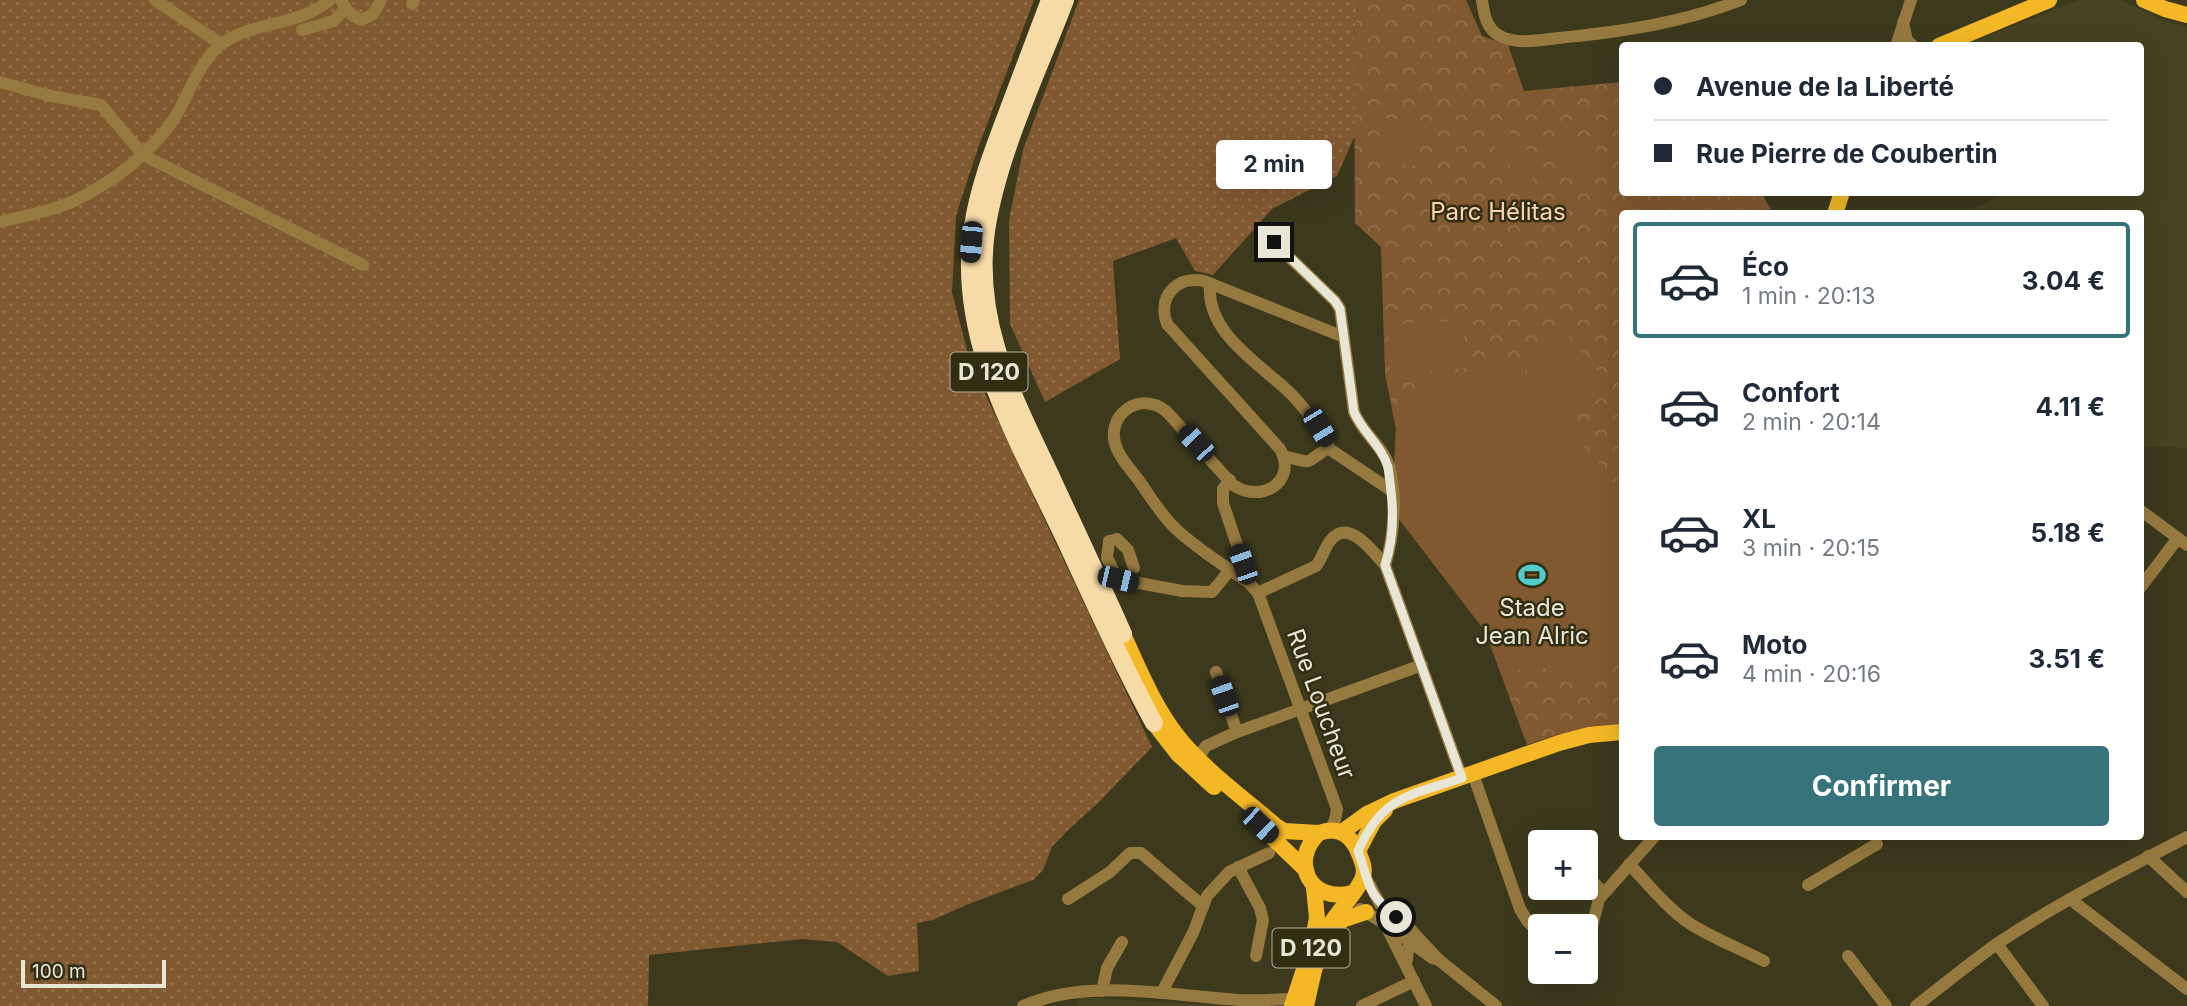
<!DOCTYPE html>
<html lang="fr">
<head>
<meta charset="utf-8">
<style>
  :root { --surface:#fff; --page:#f2f2f3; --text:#1f2937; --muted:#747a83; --line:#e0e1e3; --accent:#36737a }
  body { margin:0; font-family:Inter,sans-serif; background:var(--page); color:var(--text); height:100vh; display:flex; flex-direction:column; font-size:26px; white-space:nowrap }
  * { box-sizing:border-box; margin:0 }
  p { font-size:23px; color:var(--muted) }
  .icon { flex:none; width:38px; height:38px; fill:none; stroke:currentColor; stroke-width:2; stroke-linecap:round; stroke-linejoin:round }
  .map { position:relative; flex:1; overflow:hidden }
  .drawer { position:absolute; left:1619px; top:210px; width:525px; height:630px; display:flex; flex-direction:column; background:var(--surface); border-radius:7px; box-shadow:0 7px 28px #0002 }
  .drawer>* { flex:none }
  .hud { position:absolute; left:1619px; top:42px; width:525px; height:154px; border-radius:7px; box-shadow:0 7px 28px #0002; display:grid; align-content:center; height:154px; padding:0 35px; background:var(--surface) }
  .buttons { position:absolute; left:1528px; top:830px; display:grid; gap:14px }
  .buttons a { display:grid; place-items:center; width:70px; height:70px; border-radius:7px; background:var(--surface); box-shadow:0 7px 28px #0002; font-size:35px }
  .scale { position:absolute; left:21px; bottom:18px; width:145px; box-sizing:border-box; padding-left:7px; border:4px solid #e8e6d6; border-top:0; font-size:19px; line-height:24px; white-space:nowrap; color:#e8e6d6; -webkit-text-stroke:5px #322e12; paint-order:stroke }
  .end { position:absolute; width:32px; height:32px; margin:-16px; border:9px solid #e8e6d6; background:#111; box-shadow:0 0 0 4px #111 }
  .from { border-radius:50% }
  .bubble { position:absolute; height:49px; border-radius:7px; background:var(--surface); box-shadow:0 7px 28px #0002; font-size:23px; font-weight:700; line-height:49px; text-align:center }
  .car { position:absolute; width:21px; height:42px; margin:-21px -10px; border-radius:9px; box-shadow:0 0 5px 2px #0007; background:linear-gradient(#222 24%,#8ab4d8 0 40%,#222 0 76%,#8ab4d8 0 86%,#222 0) }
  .hud b { display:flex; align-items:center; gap:24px; height:66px; font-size:26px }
  .hud b+b { border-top:2px solid var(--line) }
  .hud i { width:18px; height:18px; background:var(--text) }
  ul { padding:12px 0 0; list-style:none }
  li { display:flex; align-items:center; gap:21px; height:116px; margin:0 14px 10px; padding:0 21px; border:4px solid transparent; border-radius:7px }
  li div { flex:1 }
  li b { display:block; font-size:26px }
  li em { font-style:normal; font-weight:700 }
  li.current { border-color:var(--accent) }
  li>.icon { width:63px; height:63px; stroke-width:1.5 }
  .cta { display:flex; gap:14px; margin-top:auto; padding:14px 35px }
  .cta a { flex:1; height:80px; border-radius:7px; background:var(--accent); color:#fff; font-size:28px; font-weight:700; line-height:80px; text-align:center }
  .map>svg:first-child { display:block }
  .built { fill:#47421f }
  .grass { fill:url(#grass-dots) }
  .park { fill:url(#park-crowns) }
  .pitch { fill:#815930 }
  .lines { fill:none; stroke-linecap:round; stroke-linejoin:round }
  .minor { stroke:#96793f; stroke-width:12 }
  .major { stroke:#f4b826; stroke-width:16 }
  .highway { stroke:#f7dba6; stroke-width:18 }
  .route { stroke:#e8e6d6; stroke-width:9 }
  .labels { text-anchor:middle; stroke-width:5; stroke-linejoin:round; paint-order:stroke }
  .shield { fill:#322e12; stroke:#b1af9b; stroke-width:2 }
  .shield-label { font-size:23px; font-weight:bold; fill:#e8e6d6 }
  .park-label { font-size:24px; fill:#fbd5b2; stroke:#322e12 }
  .poi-label { font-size:24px; fill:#e8e6d6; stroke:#322e12 }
  .street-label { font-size:24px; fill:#e8e6d6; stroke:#322e12 }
</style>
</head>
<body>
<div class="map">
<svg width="2187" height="1006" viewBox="0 0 2187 1006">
  <defs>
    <pattern id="grass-dots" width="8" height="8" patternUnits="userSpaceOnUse" patternTransform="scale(1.75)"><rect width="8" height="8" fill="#815930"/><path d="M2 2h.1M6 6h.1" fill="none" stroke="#93714d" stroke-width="1.8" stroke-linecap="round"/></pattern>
    <pattern id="park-crowns" width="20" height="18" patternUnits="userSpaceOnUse" patternTransform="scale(1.75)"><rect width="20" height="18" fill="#815930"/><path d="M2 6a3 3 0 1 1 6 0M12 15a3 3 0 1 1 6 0" fill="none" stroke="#93714d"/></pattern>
  </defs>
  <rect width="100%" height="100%" fill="#3c391d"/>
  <!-- built -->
  <g class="built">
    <path d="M 2078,0 L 2121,0 L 2166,21 L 2187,27 L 2187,448 L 2140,446 L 2140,214 L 1967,213 L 2003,193 L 2140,192 L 2140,46 L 1965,45 Z"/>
    <path d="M 1079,997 L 1229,1006 L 1077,1006 Z"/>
  </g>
  <!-- grass -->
  <g class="grass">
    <path d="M 0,0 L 1034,0 L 978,148 L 956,215 L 952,292 L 970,362 L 1152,747 L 1098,803 L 1068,830 L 1052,847 L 1043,870 L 1033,880 L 966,905 L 933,920 L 917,923 L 919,971 L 888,976 L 837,942 L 802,939 L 649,955 L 648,1006 L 0,1006 Z"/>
    <path d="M 1079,0 L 1359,0 L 1354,37 L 1356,133 L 1337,176 L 1272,209 L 1213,275 L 1195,271 L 1176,238 L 1113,261 L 1120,359 L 1045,402 L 1010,324 L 1009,220 L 1023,150 Z"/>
  </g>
  <!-- park -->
  <path class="park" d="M 1359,0 L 1466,0 L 1482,36 L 1508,45 L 1524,91 L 1622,82 L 1622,192 L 1761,193 L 1773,213 L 1622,214 L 1622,726 L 1556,735 L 1527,745 L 1485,631 L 1399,519 L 1394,471 L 1396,428 L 1385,374 L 1381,247 L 1355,223 L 1354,37 Z"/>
  <!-- pitch -->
  <g class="pitch">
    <path d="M 1383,118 L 1420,121 L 1416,166 L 1379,163 Z"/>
    <path d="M 1510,133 L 1544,167 L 1527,184 L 1493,149 Z"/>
    <path d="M 1560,143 L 1597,145 L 1595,169 L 1558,167 Z"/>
    <path d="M 1463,320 L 1467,368 L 1391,374 L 1387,325 Z"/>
    <path d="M 1562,329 L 1612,388 L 1570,423 L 1521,363 Z"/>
    <path d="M 1515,361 L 1622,493 L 1622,634 L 1606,648 L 1609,653 L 1586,686 L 1535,664 L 1502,676 L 1485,631 L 1399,519 L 1394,471 L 1396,428 L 1392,411 L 1437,377 L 1465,373 L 1474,364 Z"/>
  </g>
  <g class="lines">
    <!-- minor -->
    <g class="minor">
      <path d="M 155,0 L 221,44"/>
      <path d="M 341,0 C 346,10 351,16 362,20 L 373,14 L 381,0"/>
      <path d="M 1482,0 C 1484,14 1486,29 1500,36 C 1517,45 1540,40 1558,38 C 1621,32 1682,23 1741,0"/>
      <path d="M 412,4 L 414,0"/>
      <path d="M 1903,23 L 1907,40 L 1913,46"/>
      <path d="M 302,30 L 334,21 L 345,9"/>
      <path d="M 1896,46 L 1911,0"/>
      <path d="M 0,82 L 51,96 L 101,105 L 143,155 L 363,265"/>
      <path d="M 0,222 C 24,216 49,212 72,202 C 111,183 149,155 174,119 C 189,95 199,60 223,43 C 255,21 299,26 330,0"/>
      <path d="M 1261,230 L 1335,301 L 1340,309 L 1354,412 C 1362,431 1376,441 1385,457 C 1399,483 1394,538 1385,565"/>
      <path d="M 1210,283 C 1205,334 1261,364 1291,394 C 1306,409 1317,425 1328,442 L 1328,448"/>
      <path d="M 1284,456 C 1315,464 1303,464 1328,448 L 1392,491"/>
      <path d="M 1230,480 L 1223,489 L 1223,503 L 1250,584"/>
      <path d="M 2140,510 L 2187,545"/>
      <path d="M 1134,568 L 1128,550 L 1117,539 L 1109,541 L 1107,558 L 1118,579 L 1182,591 L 1212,592 L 1230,570"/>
      <path d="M 2140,588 L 2178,538"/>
      <path d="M 1258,593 L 1316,566 C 1322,559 1324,549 1330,541 C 1349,517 1373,552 1385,565 L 1462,778"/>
      <path d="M 1216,672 L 1237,732"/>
      <path d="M 1198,758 L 1206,746 L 1237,732 L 1422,665"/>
      <path d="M 1473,774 L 1520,909 L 1528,922 L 1540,933"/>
      <path d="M 1330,830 L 1335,820 L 1337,809 L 1258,593 L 1250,584 C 1226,566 1198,550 1176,529 C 1162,516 1151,498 1140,482 C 1133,472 1123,462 1118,451 C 1101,418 1139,388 1167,412 L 1233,485 C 1261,504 1298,482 1280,449 L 1167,324 C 1157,298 1176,275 1204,281 L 1344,337"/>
      <path d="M 2148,856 L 2187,892"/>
      <path d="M 1629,864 C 1648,884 1667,908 1689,923 C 1712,938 1739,948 1764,961"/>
      <path d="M 1238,867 L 1260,908 L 1263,920 L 1256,956"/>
      <path d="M 1364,874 L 1380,904 L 1411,930 L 1406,965"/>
      <path d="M 1586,875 L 1604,893"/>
      <path d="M 1808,885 L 1877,844"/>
      <path d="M 1068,899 L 1110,872 L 1130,853 L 1141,853 L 1203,906"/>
      <path d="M 2070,899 L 2187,989"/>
      <path d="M 1360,909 L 1384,923 L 1432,958 L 1439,960"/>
      <path d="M 1387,928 L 1426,1006"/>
      <path d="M 1411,930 L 1439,960 L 1496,1006"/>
      <path d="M 1997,944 L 2043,1006"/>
      <path d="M 1586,950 L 1599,899 L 1655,836"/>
      <path d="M 1848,956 L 1886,1006"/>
      <path d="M 1102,991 L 1107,968 L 1122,942"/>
      <path d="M 1162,992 L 1193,933 L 1207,896 L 1229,872 L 1269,853"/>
      <path d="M 1023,1006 C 1091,977 1169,996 1240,1000 C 1257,1001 1276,999 1293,999"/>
      <path d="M 1362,1006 L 1414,981"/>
      <path d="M 1916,1006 C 1943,985 1970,963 1998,943 C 2058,903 2123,870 2187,837"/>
    </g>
    <!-- major -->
    <g class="major">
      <path d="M 2144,0 L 2165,9 L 2187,15"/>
      <path d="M 1939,46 L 2049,0"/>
      <path d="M 1835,214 L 1842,192"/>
      <path d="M 1123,634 C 1140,672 1156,711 1183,743 C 1210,774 1245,799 1276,826 L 1284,831 L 1319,833"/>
      <path d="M 1154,723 L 1178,754 L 1214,787"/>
      <path d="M 1256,822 L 1306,870"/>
      <path d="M 1342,832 L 1367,814 L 1394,801 L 1559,743 L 1589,735 L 1622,732"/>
      <path d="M 1358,851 L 1374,821 L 1385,810"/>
      <path d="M 1334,931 L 1342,920 L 1366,912"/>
      <path d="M 1292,1006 L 1311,948 L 1317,918 L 1314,888"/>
      <path d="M 1306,1006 C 1312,980 1317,951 1329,927 C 1337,911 1358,892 1363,877 C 1365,869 1363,864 1360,856 C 1353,837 1340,825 1319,833 C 1289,861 1310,904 1352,893"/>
    </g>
    <!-- highway -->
    <g class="highway">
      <path d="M 1050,0 C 1036,38 1021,76 1007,114 C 993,151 979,187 973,226 C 955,338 1018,439 1064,537 C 1093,599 1121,663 1154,723"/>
      <path d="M 1065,0 C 1038,71 997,156 986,231 C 973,324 1014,398 1052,479 C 1076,531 1100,582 1123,634"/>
    </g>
  </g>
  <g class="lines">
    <!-- route -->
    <path class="route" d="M 1274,242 L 1335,301 L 1340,309 L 1354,412 C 1363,433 1382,446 1388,467 C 1393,502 1396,531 1385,565 L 1462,778 C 1409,796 1383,795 1358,851 C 1370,884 1366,893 1396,917"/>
  </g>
  <!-- icons -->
  <defs>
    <symbol id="stadium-bare" viewBox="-9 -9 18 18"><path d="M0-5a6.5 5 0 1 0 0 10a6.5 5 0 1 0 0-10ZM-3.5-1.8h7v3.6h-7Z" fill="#52cdcc" stroke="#322e12" stroke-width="2.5" paint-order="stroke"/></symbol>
  </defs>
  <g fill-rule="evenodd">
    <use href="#stadium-bare" x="1513" y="556" width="38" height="38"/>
  </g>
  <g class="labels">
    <!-- shield labels -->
    <g class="shield">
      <rect x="950.5" y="352.5" width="77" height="39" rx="5"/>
      <rect x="1272.5" y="928.5" width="77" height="39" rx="5"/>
    </g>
    <g class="shield-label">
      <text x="989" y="380">D 120</text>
      <text x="1311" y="956">D 120</text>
    </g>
    <!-- park labels -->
    <g class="park-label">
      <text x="1498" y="220">Parc Hélitas</text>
    </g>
    <!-- poi labels -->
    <g class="poi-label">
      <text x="1532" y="616">Stade<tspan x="1532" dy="28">Jean Alric</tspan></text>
    </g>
    <!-- street labels -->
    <g class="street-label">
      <text transform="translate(1321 704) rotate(70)" y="8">Rue Loucheur</text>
    </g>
  </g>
</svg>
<div class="buttons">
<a>+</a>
<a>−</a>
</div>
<div class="scale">100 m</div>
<i class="end from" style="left:1396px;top:917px"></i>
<i class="end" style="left:1274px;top:242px"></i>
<div class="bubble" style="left:1216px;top:140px;width:116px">2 min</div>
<i class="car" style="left:971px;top:242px;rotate:185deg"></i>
<i class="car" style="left:1319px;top:427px;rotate:149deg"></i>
<i class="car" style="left:1196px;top:443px;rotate:317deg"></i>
<i class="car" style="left:1243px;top:564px;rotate:341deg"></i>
<i class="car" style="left:1118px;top:579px;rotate:103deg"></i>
<i class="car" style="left:1224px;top:696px;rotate:341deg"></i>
<i class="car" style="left:1260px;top:825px;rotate:134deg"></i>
<div class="hud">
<b><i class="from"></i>Avenue de la Liberté</b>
<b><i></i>Rue Pierre de Coubertin</b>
</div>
<section class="drawer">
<ul>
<li class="current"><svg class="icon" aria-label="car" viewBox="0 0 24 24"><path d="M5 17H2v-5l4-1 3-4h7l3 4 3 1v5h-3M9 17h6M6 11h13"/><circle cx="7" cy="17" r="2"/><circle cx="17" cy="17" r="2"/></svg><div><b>Éco</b><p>1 min · 20:13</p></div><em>3.04 €</em></li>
<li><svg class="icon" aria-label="car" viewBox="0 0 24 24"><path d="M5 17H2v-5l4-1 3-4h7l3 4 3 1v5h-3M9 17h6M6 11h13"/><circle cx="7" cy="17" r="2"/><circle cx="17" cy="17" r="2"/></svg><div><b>Confort</b><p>2 min · 20:14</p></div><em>4.11 €</em></li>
<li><svg class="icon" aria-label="car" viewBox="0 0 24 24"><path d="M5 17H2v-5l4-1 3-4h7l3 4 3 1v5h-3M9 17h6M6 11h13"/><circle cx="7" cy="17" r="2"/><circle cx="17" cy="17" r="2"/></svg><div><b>XL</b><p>3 min · 20:15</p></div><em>5.18 €</em></li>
<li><svg class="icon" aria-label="car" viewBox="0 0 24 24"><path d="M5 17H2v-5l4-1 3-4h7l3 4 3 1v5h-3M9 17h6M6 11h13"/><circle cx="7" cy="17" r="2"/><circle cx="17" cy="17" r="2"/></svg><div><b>Moto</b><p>4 min · 20:16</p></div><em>3.51 €</em></li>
</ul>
<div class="cta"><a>Confirmer</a></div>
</section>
</div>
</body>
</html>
